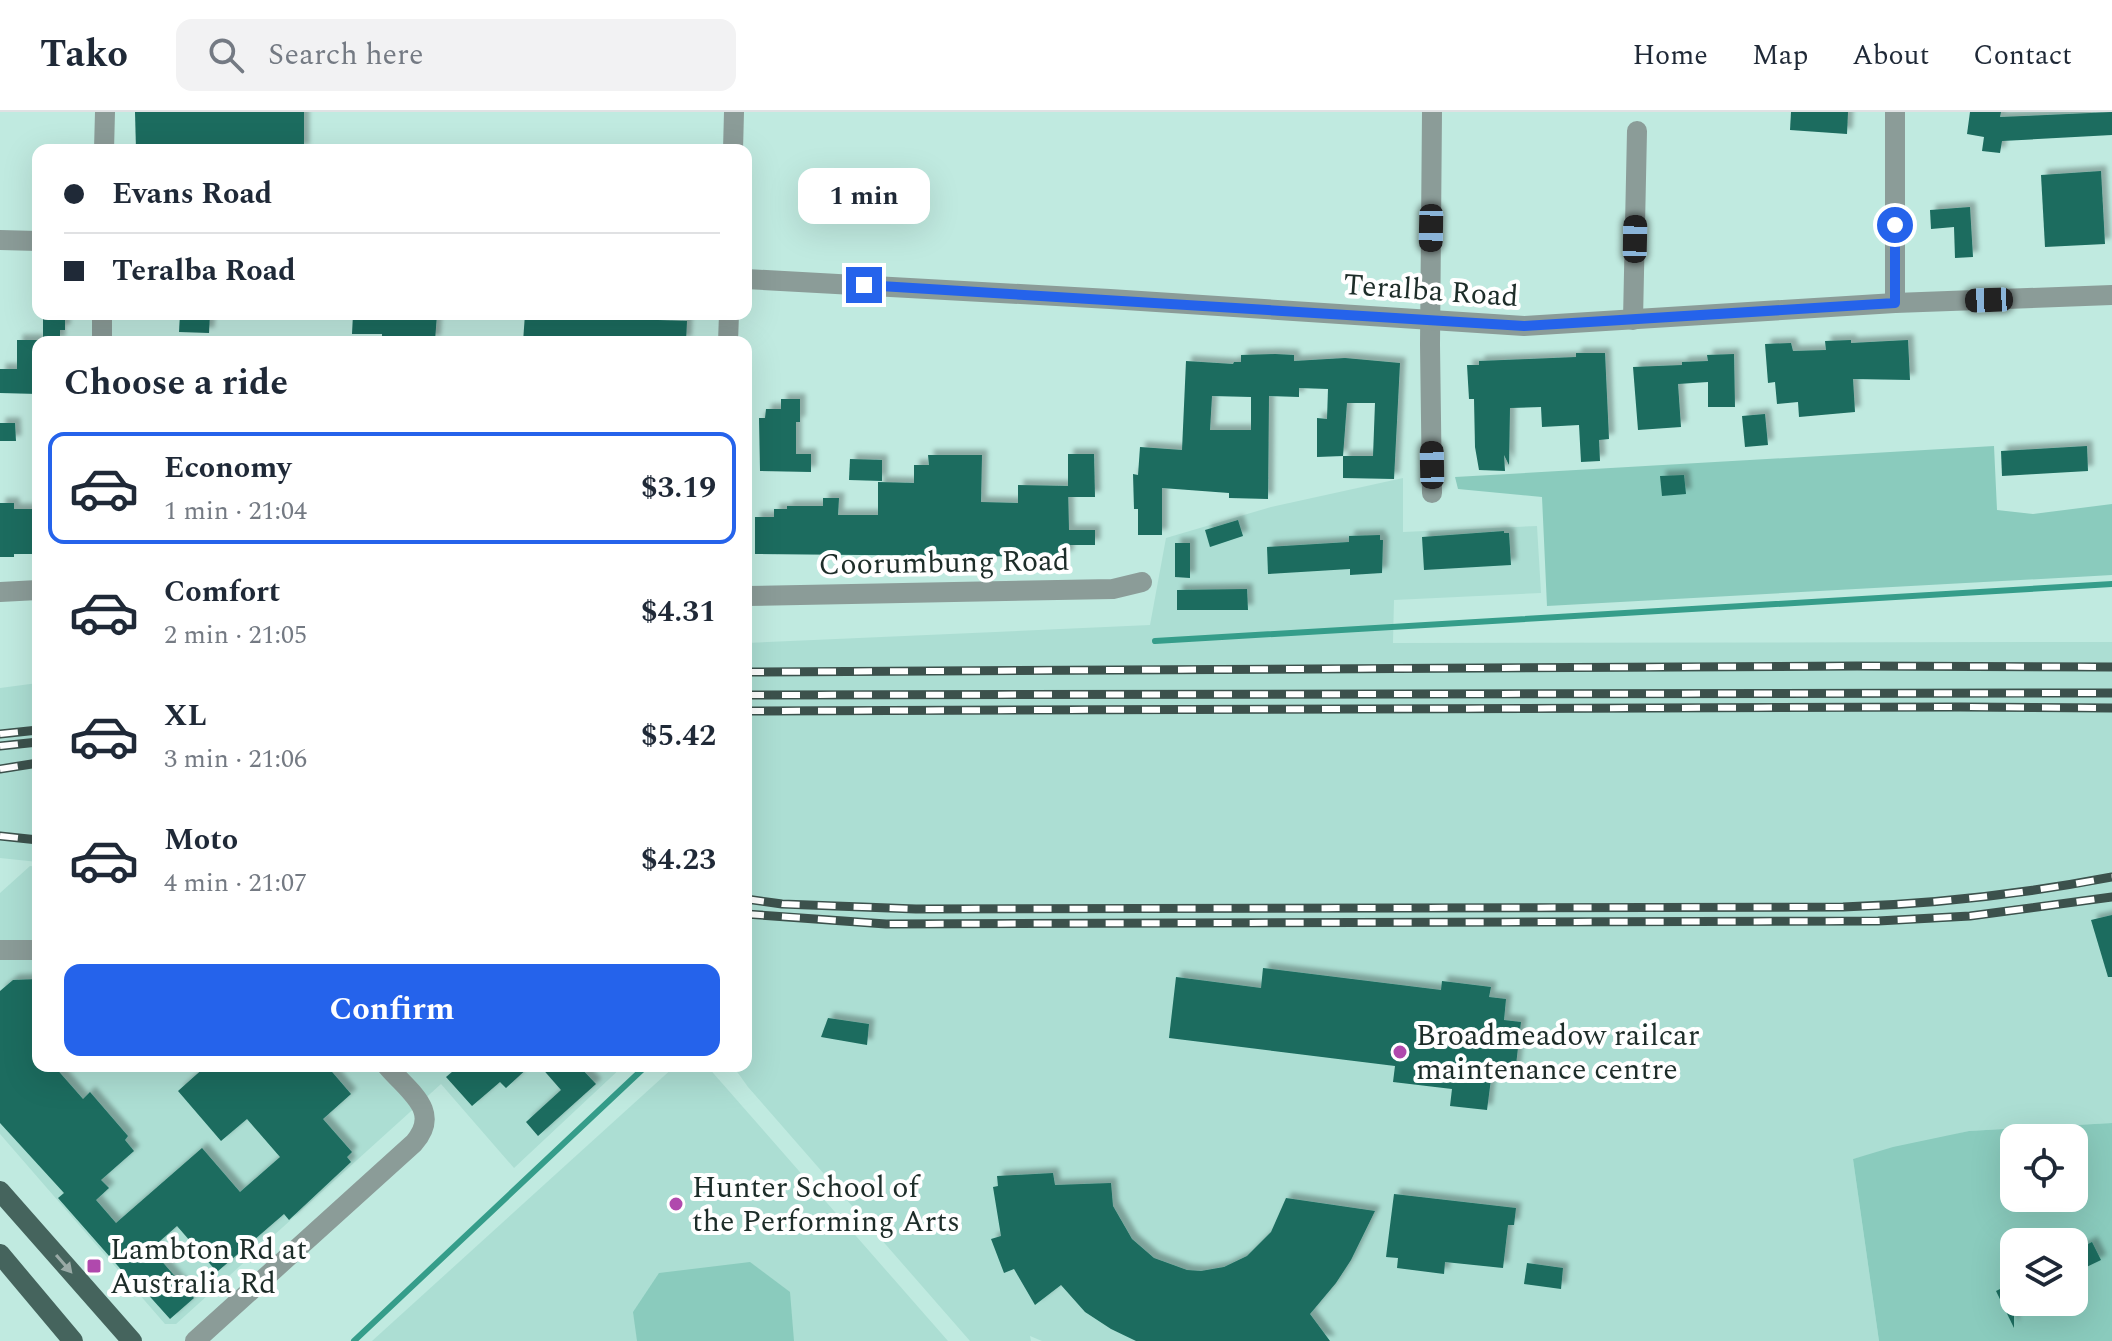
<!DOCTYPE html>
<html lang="en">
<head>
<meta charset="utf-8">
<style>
  :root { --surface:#fff; --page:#f2f2f3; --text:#1f2937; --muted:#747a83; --line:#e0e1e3; --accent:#2563eb }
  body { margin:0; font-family:Spectral,serif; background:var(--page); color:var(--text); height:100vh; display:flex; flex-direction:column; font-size:30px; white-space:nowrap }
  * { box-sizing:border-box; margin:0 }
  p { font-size:26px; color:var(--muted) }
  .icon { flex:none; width:44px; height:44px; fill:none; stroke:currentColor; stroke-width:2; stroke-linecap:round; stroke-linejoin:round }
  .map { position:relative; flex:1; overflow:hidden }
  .panel { position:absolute; left:32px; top:224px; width:720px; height:736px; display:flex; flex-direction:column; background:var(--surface); border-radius:16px; box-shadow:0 8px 32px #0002 }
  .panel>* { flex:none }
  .hud { position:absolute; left:32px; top:32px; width:720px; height:176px; border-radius:16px; box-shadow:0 8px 32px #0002; display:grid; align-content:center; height:176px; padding:0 32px; background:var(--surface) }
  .controls { position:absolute; left:2000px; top:1012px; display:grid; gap:16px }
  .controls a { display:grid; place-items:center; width:88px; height:88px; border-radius:16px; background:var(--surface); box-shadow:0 8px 32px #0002; font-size:40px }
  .end { position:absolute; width:36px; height:36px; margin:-18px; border:10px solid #2563eb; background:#fff; box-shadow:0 0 0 4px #fff }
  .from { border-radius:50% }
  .bubble { position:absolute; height:56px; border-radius:16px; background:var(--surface); box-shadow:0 8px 32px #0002; font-size:26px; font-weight:700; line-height:56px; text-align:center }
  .car { position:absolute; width:24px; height:48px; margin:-24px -12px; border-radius:10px; box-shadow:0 0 6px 2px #0007; background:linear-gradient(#222 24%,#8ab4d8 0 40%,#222 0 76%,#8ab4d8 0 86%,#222 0) }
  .hud b { display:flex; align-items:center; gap:28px; height:76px; font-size:30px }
  .hud b+b { border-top:2px solid var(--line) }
  .hud i { width:20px; height:20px; background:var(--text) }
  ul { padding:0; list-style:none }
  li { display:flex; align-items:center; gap:24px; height:112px; margin:0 16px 12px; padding:0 16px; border:4px solid transparent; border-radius:16px }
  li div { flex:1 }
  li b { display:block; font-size:30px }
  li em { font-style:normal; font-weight:700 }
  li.active { border-color:var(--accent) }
  li>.icon { width:72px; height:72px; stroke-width:1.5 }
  h2 { padding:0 32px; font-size:36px; line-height:96px }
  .button { display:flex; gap:16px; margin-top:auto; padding:16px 32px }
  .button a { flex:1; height:92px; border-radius:16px; background:var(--accent); color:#fff; font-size:32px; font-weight:700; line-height:92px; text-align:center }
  header { display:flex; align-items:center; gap:48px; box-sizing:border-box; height:112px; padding:0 40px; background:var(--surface); border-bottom:2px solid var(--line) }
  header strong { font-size:38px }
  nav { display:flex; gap:44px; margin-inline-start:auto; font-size:28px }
  .search { width:560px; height:72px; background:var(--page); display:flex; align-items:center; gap:20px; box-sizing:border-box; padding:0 28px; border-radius:16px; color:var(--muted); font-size:30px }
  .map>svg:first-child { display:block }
  .built { fill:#acded3 }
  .green { fill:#8acbbd; fill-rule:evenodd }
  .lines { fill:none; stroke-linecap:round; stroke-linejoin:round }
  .stream { stroke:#359d8a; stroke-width:6 }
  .building { fill:#1b6c5f; fill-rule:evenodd; filter:url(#shadow) }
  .minor { stroke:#8b9c98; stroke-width:20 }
  .major { stroke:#45645d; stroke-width:20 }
  .rail-casing { stroke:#3c514c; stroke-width:9 }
  .rail { stroke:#fff; stroke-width:6; stroke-dasharray:18; stroke-linecap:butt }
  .oneway { fill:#99aaa6 }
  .route { stroke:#2563eb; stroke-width:10 }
  .poi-dot { fill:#b049ad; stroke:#fff; stroke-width:3 }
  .labels { text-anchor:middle; stroke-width:8; stroke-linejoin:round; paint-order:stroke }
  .street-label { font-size:30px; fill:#1d2d29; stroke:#fff }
  .poi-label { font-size:30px; fill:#1d2d29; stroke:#fff; text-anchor:start }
</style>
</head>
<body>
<header>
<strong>Tako</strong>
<div class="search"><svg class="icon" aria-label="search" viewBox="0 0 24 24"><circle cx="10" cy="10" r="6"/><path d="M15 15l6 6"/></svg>Search here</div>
<nav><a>Home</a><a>Map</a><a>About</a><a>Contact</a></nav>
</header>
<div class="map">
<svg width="2112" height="1229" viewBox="0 0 2112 1229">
  <defs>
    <filter id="shadow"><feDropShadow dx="5.5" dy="-5.5" stdDeviation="2" flood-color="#0004"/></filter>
  </defs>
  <rect width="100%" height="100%" fill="#c0eae0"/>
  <!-- built -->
  <g class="built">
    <path d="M 1403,366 L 1403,420 L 1537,414 L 1541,481 L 1394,488 L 1393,531 L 2112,530 L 2112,1011 L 1969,1019 L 1853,1047 L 1879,1229 L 1042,1229 L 1030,1224 L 1031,1229 L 970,1229 L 748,975 L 733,954 L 746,954 L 746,531 L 1150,513 L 1166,426 L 1271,395 Z"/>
    <path d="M 38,571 L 38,750 L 0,746 L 0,576 Z"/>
    <path d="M 30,754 L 38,755 L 38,954 L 623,954 L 514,1056 L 441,972 L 176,1212 L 165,1212 L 0,1022 L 0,781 Z"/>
    <path d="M 675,954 L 707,954 L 948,1229 L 372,1229 Z"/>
  </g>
  <!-- green -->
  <g class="green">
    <path d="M 1994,334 L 1997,398 L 2033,402 L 2112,392 L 2112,463 L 1547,494 L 1542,385 L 1458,377 L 1455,365 Z"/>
    <path d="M 2112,1011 L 2112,1229 L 1879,1229 L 1853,1047 L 1893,1035 L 1969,1019 ZM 2014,1026 L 2074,1026 L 2074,1086 L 2014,1086 ZM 2014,1130 L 2074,1130 L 2074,1190 L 2014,1190 Z"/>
    <path d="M 750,1150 L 790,1180 L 794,1229 L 637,1229 L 633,1200 L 659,1161 Z"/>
  </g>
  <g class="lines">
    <!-- stream -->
    <g class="stream">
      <path d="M 1155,529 L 2112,472"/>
      <path d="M 354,1229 L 646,954"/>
    </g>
  </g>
  <!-- building -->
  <g class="building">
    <path d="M 135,0 L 304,0 L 304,38 L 136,38 Z"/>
    <path d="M 1791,0 L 1848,0 L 1847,22 L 1790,18 Z"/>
    <path d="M 1970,0 L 2001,0 L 2000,5 L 2112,0 L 2112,23 L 2002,29 L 2000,41 L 1982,39 L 1984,25 L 1967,22 Z"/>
    <path d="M 2101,59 L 2105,132 L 2045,135 L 2041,63 Z"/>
    <path d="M 1970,95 L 1973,145 L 1955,146 L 1954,115 L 1931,117 L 1930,98 Z"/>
    <path d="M 43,202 L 65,202 L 65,218 L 60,218 L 60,230 L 43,230 Z"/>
    <path d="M 180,202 L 210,202 L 209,221 L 179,220 Z"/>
    <path d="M 353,202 L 437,202 L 435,229 L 382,230 L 382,222 L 352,222 Z"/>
    <path d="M 525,202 L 659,204 L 658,208 L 687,209 L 686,230 L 523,230 Z"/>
    <path d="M 17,228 L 38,228 L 38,282 L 0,281 L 0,257 L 17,257 Z"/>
    <path d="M 1851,228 L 1851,231 L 1908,228 L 1910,268 L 1853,267 L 1855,300 L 1799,305 L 1798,290 L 1777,292 L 1775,270 L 1768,271 L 1765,232 L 1791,231 L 1793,239 L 1826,238 L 1825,229 Z"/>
    <path d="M 1576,241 L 1605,241 L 1609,327 L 1599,328 L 1600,349 L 1581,350 L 1579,313 L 1542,315 L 1541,295 L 1510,296 L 1509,353 L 1504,343 L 1505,359 L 1479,358 L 1475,335 L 1474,287 L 1469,287 L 1467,253 L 1479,253 L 1479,249 L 1576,245 Z"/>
    <path d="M 1275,242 L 1294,243 L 1294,249 L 1345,246 L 1400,251 L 1394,367 L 1343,366 L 1343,344 L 1373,344 L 1375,291 L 1347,291 L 1343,344 L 1317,345 L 1317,306 L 1327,307 L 1328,277 L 1299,276 L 1299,285 L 1269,284 L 1268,387 L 1229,386 L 1229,381 L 1162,376 L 1162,423 L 1138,423 L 1138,397 L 1134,397 L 1133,362 L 1138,363 L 1140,335 L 1182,338 L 1186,249 L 1233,252 L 1234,250 L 1241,250 L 1241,243 ZM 1212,284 L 1251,285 L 1251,318 L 1210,318 Z"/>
    <path d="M 1734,242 L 1735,295 L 1708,295 L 1708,270 L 1678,272 L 1681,315 L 1638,318 L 1633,255 L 1682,253 L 1682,250 L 1708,249 L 1707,243 Z"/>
    <path d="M 781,287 L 800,287 L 800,310 L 796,310 L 796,342 L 811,342 L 811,360 L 760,359 L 759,306 L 765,306 L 766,297 L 781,297 Z"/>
    <path d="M 1765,302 L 1768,333 L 1745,335 L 1742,304 Z"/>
    <path d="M 0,311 L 15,311 L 16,329 L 0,329 Z"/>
    <path d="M 2087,334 L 2088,359 L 2002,364 L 2001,339 Z"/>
    <path d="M 1068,342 L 1094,342 L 1095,385 L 1068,385 Z"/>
    <path d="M 928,343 L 982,343 L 981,390 L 1018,391 L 1018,373 L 1068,374 L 1069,418 L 1095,418 L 1095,433 L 1069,433 L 1068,444 L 1061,445 L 755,442 L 755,405 L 774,405 L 774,397 L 787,397 L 787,394 L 823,394 L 823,386 L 839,386 L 838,403 L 878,403 L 878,370 L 914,371 L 914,353 L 929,353 Z"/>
    <path d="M 850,347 L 882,348 L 882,369 L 849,368 Z"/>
    <path d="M 1684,363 L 1686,382 L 1662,384 L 1660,364 Z"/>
    <path d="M 0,391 L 14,391 L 14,397 L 33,397 L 34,442 L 14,442 L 14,445 L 0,445 Z"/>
    <path d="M 1238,408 L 1243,424 L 1210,435 L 1205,418 Z"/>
    <path d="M 1504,419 L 1504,421 L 1509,421 L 1511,453 L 1424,458 L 1422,425 Z"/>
    <path d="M 1380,423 L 1380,428 L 1383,428 L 1382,461 L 1350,463 L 1350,457 L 1268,462 L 1267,435 L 1349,430 L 1349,424 Z"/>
    <path d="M 1175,431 L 1190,431 L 1190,466 L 1175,465 Z"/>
    <path d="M 1247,477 L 1248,498 L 1177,498 L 1177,478 Z"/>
    <path d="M 2112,803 L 2112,865 L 2108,865 L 2091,808 Z"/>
    <path d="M 1263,856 L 1441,878 L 1442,869 L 1491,875 L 1489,885 L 1506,887 L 1504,908 L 1521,910 L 1514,970 L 1491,967 L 1487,998 L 1450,994 L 1452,977 L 1393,970 L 1395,954 L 1169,926 L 1176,865 L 1261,876 Z"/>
    <path d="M 38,867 L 38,954 L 54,954 L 83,987 L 90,980 L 128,1024 L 125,1028 L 134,1039 L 101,1068 L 109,1076 L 96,1088 L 116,1111 L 202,1036 L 240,1080 L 280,1045 L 247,1007 L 221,1029 L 178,979 L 206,954 L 327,954 L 351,982 L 323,1007 L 352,1040 L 347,1045 L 351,1050 L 289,1108 L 284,1102 L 217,1160 L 177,1114 L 151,1137 L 194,1186 L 170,1207 L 135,1168 L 132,1170 L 58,1086 L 64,1081 L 0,1011 L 0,879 L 13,868 Z"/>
    <path d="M 828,906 L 869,912 L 867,933 L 821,925 Z"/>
    <path d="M 459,954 L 530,954 L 506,976 L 500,970 L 472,994 L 446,965 Z"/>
    <path d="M 540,954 L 579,954 L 596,972 L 538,1024 L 526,1010 L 561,978 Z"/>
    <path d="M 1053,1061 L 1055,1073 L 1111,1071 L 1113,1094 L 1132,1127 L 1154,1146 L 1187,1158 L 1201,1159 L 1224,1155 L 1247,1144 L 1271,1120 L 1286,1086 L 1375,1099 L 1351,1148 L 1336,1171 L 1310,1202 L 1330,1229 L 1136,1229 L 1111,1217 L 1085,1200 L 1061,1173 L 1035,1193 L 1014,1157 L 1004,1161 L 991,1127 L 1001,1124 L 993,1075 L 998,1074 L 997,1064 Z"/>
    <path d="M 1394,1082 L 1516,1096 L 1514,1113 L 1508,1113 L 1503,1156 L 1445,1150 L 1444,1162 L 1397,1156 L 1398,1146 L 1386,1145 Z"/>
    <path d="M 2092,1130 L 2101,1148 L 2074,1161 L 2074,1139 Z"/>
    <path d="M 1527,1151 L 1563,1156 L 1561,1177 L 1524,1172 Z"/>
    <path d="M 2014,1170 L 2014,1216 L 1996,1179 Z"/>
  </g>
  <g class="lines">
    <!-- minor -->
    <g class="minor">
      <path d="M 1432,0 L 1430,233 L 1432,381"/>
      <path d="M 1895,0 L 1895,191"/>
      <path d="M 104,38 L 105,0"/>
      <path d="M 733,38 L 734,0"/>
      <path d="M 0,128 L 38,129"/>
      <path d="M 746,167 L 1110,187 L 1524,214 L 1895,191 L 2112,183"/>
      <path d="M 1633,208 L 1637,19"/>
      <path d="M 102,230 L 102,202"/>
      <path d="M 728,230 L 729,202"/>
      <path d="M 0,480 L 38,478"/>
      <path d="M 746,484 L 1113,477 L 1142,470"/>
      <path d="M 0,838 L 38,838"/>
      <path d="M 195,1229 L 414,1031 C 442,999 409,980 387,954"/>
    </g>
    <!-- major -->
    <g class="major">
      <path d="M 0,1079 L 132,1229"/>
      <path d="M 0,1142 L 73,1229"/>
    </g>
    <defs>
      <g id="rail">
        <path d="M 746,560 L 1857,554 L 2112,555"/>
        <path d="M 746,583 L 2112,581"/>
        <path d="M 746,599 L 1960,595 L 2112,596"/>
        <path d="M 0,622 L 38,618"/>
        <path d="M 0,634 L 38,630"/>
        <path d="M 0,657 L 38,651"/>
        <path d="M 0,724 L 38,728"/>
        <path d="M 746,787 L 782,792 L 916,797 L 1843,795 C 1934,792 2023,782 2112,765"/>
        <path d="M 746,802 L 886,812 L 1878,809 L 1970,804 L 2112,785"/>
      </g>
    </defs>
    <!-- rail casing -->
    <use href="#rail" class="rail-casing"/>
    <!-- rail -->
    <use href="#rail" class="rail"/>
  </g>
  <!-- one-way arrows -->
  <defs><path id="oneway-solid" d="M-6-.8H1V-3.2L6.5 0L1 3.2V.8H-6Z" transform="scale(2)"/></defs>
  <use class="oneway" href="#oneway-solid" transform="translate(64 1152) rotate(49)"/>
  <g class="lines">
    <!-- route -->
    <path class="route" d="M 864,173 L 1524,214 L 1895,191 L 1895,113"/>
  </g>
  <!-- markers -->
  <g class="poi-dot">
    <circle cx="1400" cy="940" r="8"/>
    <circle cx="676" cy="1092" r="8"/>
    <rect x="86" y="1146" width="16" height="16" rx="4"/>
  </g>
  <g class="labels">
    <!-- street labels -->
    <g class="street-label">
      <text transform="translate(1431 178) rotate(4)" y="10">Teralba Road</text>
      <text transform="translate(944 450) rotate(-1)" y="10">Coorumbung Road</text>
    </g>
    <!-- poi labels -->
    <g class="poi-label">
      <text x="1416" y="933">Broadmeadow railcar<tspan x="1416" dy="34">maintenance centre</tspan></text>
      <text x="692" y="1085">Hunter School of<tspan x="692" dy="34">the Performing Arts</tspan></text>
      <text x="110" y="1147">Lambton Rd at<tspan x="110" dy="34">Australia Rd</tspan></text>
    </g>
  </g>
</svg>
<div class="controls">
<a><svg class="icon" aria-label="locate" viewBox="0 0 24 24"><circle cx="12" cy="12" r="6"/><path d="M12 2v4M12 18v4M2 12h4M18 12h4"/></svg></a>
<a><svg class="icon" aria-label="layers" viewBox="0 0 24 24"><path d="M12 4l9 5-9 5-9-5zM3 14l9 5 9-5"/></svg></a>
</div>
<i class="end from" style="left:1895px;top:113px"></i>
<i class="end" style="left:864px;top:173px"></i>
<div class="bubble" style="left:798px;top:56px;width:132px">1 min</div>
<i class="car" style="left:1431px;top:116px;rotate:181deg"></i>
<i class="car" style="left:1635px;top:127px;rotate:1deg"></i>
<i class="car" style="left:1989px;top:188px;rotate:268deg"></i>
<i class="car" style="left:1432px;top:353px;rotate:359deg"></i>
<div class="hud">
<b><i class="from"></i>Evans Road</b>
<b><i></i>Teralba Road</b>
</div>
<section class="panel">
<h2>Choose a ride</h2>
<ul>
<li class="active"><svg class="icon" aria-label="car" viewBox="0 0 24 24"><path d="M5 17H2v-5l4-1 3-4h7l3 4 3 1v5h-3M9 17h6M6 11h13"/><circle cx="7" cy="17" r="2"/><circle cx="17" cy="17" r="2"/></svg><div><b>Economy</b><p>1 min · 21:04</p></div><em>$3.19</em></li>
<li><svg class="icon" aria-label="car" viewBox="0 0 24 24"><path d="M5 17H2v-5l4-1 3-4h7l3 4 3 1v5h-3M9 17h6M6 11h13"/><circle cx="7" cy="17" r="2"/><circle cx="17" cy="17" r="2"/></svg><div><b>Comfort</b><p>2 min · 21:05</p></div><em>$4.31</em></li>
<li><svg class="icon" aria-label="car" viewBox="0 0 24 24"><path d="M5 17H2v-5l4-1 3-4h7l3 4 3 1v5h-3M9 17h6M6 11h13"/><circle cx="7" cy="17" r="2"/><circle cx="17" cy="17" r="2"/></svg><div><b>XL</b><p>3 min · 21:06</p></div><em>$5.42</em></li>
<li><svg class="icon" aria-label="car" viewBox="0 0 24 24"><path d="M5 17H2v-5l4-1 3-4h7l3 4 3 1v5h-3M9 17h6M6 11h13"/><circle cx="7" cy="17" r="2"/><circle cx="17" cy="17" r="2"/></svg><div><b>Moto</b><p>4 min · 21:07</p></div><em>$4.23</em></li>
</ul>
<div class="button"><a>Confirm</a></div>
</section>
</div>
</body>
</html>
